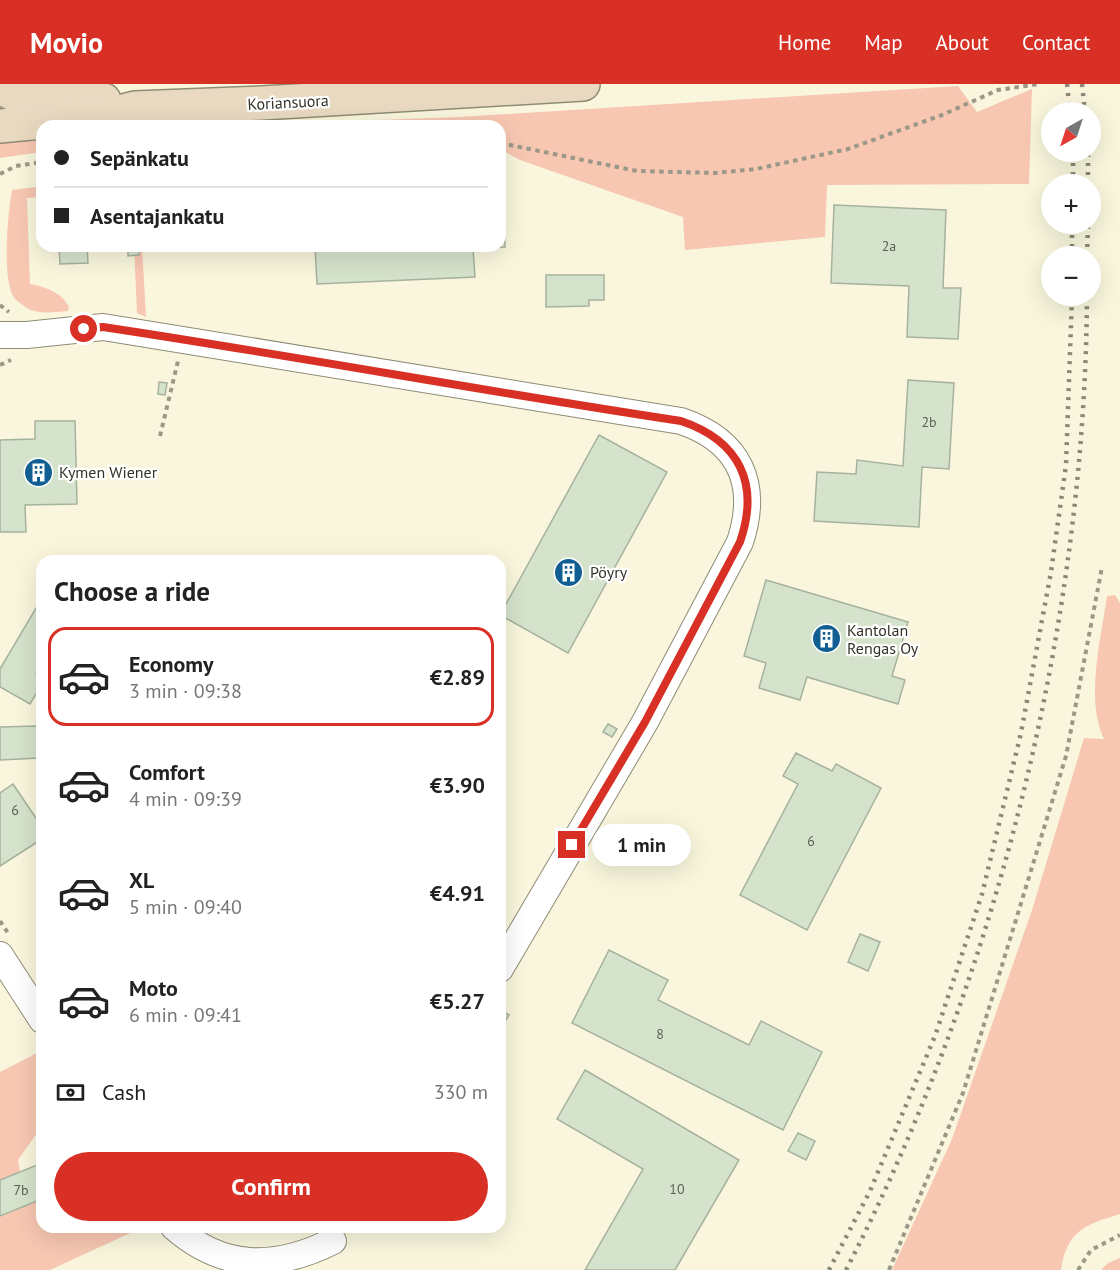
<!DOCTYPE html>
<html lang="en">
<head>
<meta charset="utf-8">
<style>
  :root { --surface:#fff; --page:#f6f6f6; --text:#222; --muted:#767676; --line:#e0e0e0; --accent:#d93025 }
  body { margin:0; font-family:"PT Sans",sans-serif; background:var(--page); color:var(--text); height:100vh; display:flex; flex-direction:column; font-size:22px; white-space:nowrap }
  * { box-sizing:border-box; margin:0 }
  p { font-size:20px; color:var(--muted) }
  .icon { flex:none; width:33px; height:33px; fill:none; stroke:currentColor; stroke-width:2; stroke-linecap:round; stroke-linejoin:round }
  .map { position:relative; flex:1; overflow:hidden }
  .panel { position:absolute; left:36px; top:471px; width:470px; height:678px; display:flex; flex-direction:column; background:var(--surface); border-radius:18px; box-shadow:0 6px 24px #0002 }
  .panel>* { flex:none }
  .hud { position:absolute; left:36px; top:36px; width:470px; height:132px; border-radius:18px; box-shadow:0 6px 24px #0002; display:grid; align-content:center; height:132px; padding:0 18px; background:var(--surface) }
  .needle { width:39px; rotate:219deg }
  .fabs { position:absolute; left:1041px; top:18px; display:grid; gap:12px }
  .fabs a { display:grid; place-items:center; width:60px; height:60px; border-radius:50%; background:var(--surface); box-shadow:0 6px 24px #0002; font-size:30px }
  .end { position:absolute; width:27px; height:27px; margin:-14px; border:8px solid #d93025; background:#fff; box-shadow:0 0 0 3px #fff }
  .from { border-radius:50% }
  .bubble { position:absolute; height:42px; border-radius:21px; background:var(--surface); box-shadow:0 6px 24px #0002; font-size:20px; font-weight:700; line-height:42px; text-align:center }
  .hud b { display:flex; align-items:center; gap:21px; height:57px; font-size:22px }
  .hud b+b { border-top:2px solid var(--line) }
  .hud i { width:15px; height:15px; background:var(--text) }
  ul { padding:0; list-style:none }
  li { display:flex; align-items:center; gap:18px; height:99px; margin:0 12px 9px; padding:0 6px; border:3px solid transparent; border-radius:18px }
  li div { flex:1 }
  li b { display:block; font-size:22px }
  li em { font-style:normal; font-weight:700 }
  li.on { border-color:var(--accent) }
  li>.icon { width:54px; height:54px; stroke-width:1.5 }
  h2 { padding:0 18px; font-size:27px; line-height:72px }
  .pay { display:flex; align-items:center; gap:15px; height:66px; padding:0 18px; font-size:22px }
  .pay p { margin-inline-start:auto }
  .primary-button { display:flex; gap:12px; margin-top:auto; padding:12px 18px }
  .primary-button a { flex:1; height:69px; border-radius:36px; background:var(--accent); color:#fff; font-size:24px; font-weight:700; line-height:69px; text-align:center }
  header { display:flex; align-items:center; gap:36px; box-sizing:border-box; height:84px; padding:0 30px; background:var(--accent); color:#fff }
  header strong { font-size:28px }
  nav { display:flex; gap:33px; margin-inline-start:auto; font-size:21px }
  .map>svg:first-child { display:block }
  .green { fill:#f7c7b2 }
  .building { fill:#d6e3cc; stroke:#a6b29d; stroke-width:1.5 }
  .lines { fill:none; stroke-linecap:round; stroke-linejoin:round }
  .minor-casing { stroke:#8f8c76; stroke-width:28 }
  .secondary-casing { stroke:#8f8c76; stroke-width:36 }
  .path { stroke:#9b9887; stroke-width:4; stroke-dasharray:4.5 4.5; stroke-linecap:butt }
  .minor { stroke:#fff; stroke-width:26 }
  .secondary { stroke:#e9d9c1; stroke-width:33 }
  .rail { stroke:#8a8877; stroke-width:4.5; stroke-dasharray:3 6; stroke-linecap:butt }
  .route { stroke:#d93025; stroke-width:8 }
  .labels { text-anchor:middle; stroke-width:4.5; stroke-linejoin:round; paint-order:stroke }
  .number-label { font-size:14px; fill:#5c5e51 }
  .street-label { font-size:16px; fill:#333228; stroke:#fff }
  .poi-label { font-size:16px; fill:#333228; stroke:#fff; text-anchor:start }
</style>
</head>
<body>
<header>
<strong>Movio</strong>
<nav><a>Home</a><a>Map</a><a>About</a><a>Contact</a></nav>
</header>
<div class="map">
<svg width="1120" height="1186" viewBox="0 0 1120 1186">
  <rect width="100%" height="100%" fill="#f9f6dd"/>
  <!-- green -->
  <g class="green">
    <path d="M 958,2 L 977,28 L 1032,5 L 1029,100 L 827,101 L 825,153 L 685,166 L 683,133 L 520,76 L 500,65 L 500,42 L 218,42 L 458,33 Z"/>
    <path d="M 42,51 L 42,68 L 0,74 L 0,60 L 9,55 Z"/>
    <path d="M 42,102 L 42,113 L 27,114 L 30,200 C 46,203 61,208 69,223 L 68,227 C 54,228 39,231 27,224 C 23,221 15,216 13,212 C 2,192 8,128 12,106 Z"/>
    <path d="M 134,162 L 142,162 L 146,233 L 137,229 Z"/>
    <path d="M 1115,511 L 1120,519 L 1120,1130 C 1085,1141 1067,1146 1061,1186 L 892,1186 L 952,1055 L 1033,823 L 1084,654 L 1104,655 C 1085,615 1101,555 1107,512 Z"/>
    <path d="M 39,968 L 42,974 L 42,1042 L 18,1076 L 20,1088 L 0,1096 L 0,988 Z"/>
    <path d="M 42,1115 L 42,1143 L 138,1143 L 139,1145 L 50,1186 L 0,1186 L 0,1132 Z"/>
    <path d="M 1120,1174 L 1120,1186 L 1101,1186 L 1108,1179 Z"/>
  </g>
  <!-- building -->
  <g class="building">
    <path d="M 500,93 L 502,93 L 505,163 L 473,165 L 475,193 L 317,200 L 315,162 L 500,162 Z"/>
    <path d="M 834,121 L 946,126 L 943,204 L 961,204 L 958,255 L 907,253 L 909,202 L 831,199 Z"/>
    <path d="M 59,162 L 87,162 L 88,179 L 60,180 Z"/>
    <path d="M 128,162 L 139,162 L 139,171 L 128,172 Z"/>
    <path d="M 546,191 L 604,191 L 604,216 L 589,216 L 589,222 L 546,223 Z"/>
    <path d="M 908,296 L 954,299 L 949,385 L 922,383 L 919,443 L 814,437 L 817,388 L 856,390 L 857,376 L 903,382 Z"/>
    <path d="M 159,298 L 167,299 L 165,311 L 158,310 Z"/>
    <path d="M 35,337 L 75,337 L 77,420 L 25,421 L 26,448 L 0,448 L 0,356 L 35,355 Z"/>
    <path d="M 599,351 L 667,388 L 568,569 L 500,531 Z"/>
    <path d="M 766,496 L 908,538 L 892,592 L 905,596 L 898,620 L 807,593 L 800,616 L 759,604 L 766,579 L 744,572 Z"/>
    <path d="M 39,519 L 42,521 L 42,580 L 36,590 L 42,593 L 42,600 L 30,620 L 0,603 L 0,585 Z"/>
    <path d="M 608,640 L 617,645 L 612,653 L 603,648 Z"/>
    <path d="M 37,642 L 39,674 L 0,676 L 0,643 Z"/>
    <path d="M 796,669 L 832,687 L 836,680 L 881,704 L 807,846 L 740,811 L 798,700 L 783,692 Z"/>
    <path d="M 13,700 L 42,743 L 42,755 L 0,782 L 0,709 Z"/>
    <path d="M 860,850 L 880,858 L 868,887 L 848,878 Z"/>
    <path d="M 609,866 L 668,896 L 658,916 L 749,961 L 761,937 L 822,968 L 783,1046 L 572,939 Z"/>
    <path d="M 502,927 L 509,931 L 506,936 L 500,932 Z"/>
    <path d="M 585,986 L 739,1076 L 675,1186 L 585,1186 L 643,1085 L 557,1035 Z"/>
    <path d="M 798,1049 L 815,1057 L 806,1076 L 788,1067 Z"/>
    <path d="M 42,1079 L 42,1115 L 0,1132 L 0,1096 Z"/>
  </g>
  <g class="lines">
    <defs>
      <g id="minor">
        <path d="M 0,251 L 27,251 L 103,243 L 681,337 C 740,357 759,400 740,458 L 645,638 L 500,885"/>
        <path d="M 0,871 L 42,936"/>
        <path d="M 174,1143 C 223,1186 275,1186 333,1157"/>
      </g>
      <g id="secondary">
        <path d="M 0,3 L 13,10 L 104,16"/>
        <path d="M 0,42 L 104,32 L 135,24 L 262,19 L 583,0"/>
      </g>
    </defs>
    <!-- minor casing -->
    <use href="#minor" class="minor-casing"/>
    <!-- secondary casing -->
    <use href="#secondary" class="secondary-casing"/>
    <!-- path -->
    <g class="path">
      <path d="M 500,59 L 637,87 L 715,89 L 756,85 L 848,65 L 942,31 L 998,6 L 1039,0"/>
      <path d="M 0,90 L 16,82 L 42,78"/>
      <path d="M 0,221 L 9,228"/>
      <path d="M 0,281 L 11,276"/>
      <path d="M 160,352 L 178,277"/>
      <path d="M 0,837 L 8,849"/>
      <path d="M 889,1186 L 963,1009 L 1066,672 L 1102,483"/>
      <path d="M 1078,1186 L 1091,1166 L 1120,1151"/>
    </g>
    <!-- minor -->
    <use href="#minor" class="minor"/>
    <!-- secondary -->
    <use href="#secondary" class="secondary"/>
    <!-- rail -->
    <g class="rail">
      <path d="M 1067,0 L 1070,28"/>
      <path d="M 1082,0 L 1085,28"/>
      <path d="M 1073,100 L 1073,68"/>
      <path d="M 1088,100 L 1088,68"/>
      <path d="M 1072,172 L 1072,140"/>
      <path d="M 1087,172 L 1088,140"/>
      <path d="M 829,1186 L 870,1107 L 935,952 L 982,810 L 1021,649 L 1051,488 L 1066,381 L 1072,212"/>
      <path d="M 846,1186 C 997,893 1085,541 1087,212"/>
    </g>
  </g>
  <g class="lines">
    <!-- route -->
    <path class="route" d="M 84,245 L 103,243 C 296,272 488,308 681,337 C 740,357 760,400 740,458 L 645,638 L 572,761"/>
  </g>
  <!-- icons -->
  <defs>
    <symbol id="building-disc" viewBox="-11 -11 22 22"><circle r="9.5" fill="#115f92" stroke="#fff"/><path d="M-4-6H4V6H1V3H-1V6H-4ZM-2.5-4.3h1.7v1.8h-1.7ZM.8-4.3h1.7v1.8H.8ZM-2.5-1h1.7V.8h-1.7ZM.8-1h1.7V.8H.8Z" fill="#fff"/></symbol>
  </defs>
  <g fill-rule="evenodd">
    <use href="#building-disc" x="22" y="372" width="33" height="33"/>
    <use href="#building-disc" x="552" y="472" width="33" height="33"/>
    <use href="#building-disc" x="810" y="538" width="33" height="33"/>
  </g>
  <g class="labels">
    <!-- number labels -->
    <g class="number-label">
      <text x="889" y="167">2a</text>
      <text x="929" y="343">2b</text>
      <text x="15" y="731">6</text>
      <text x="811" y="762">6</text>
      <text x="660" y="955">8</text>
      <text x="677" y="1110">10</text>
      <text x="21" y="1111">7b</text>
    </g>
    <!-- street labels -->
    <g class="street-label">
      <text transform="translate(288 18) rotate(-3)" y="6">Koriansuora</text>
    </g>
    <!-- poi labels -->
    <g class="poi-label">
      <text x="59" y="394">Kymen Wiener</text>
      <text x="590" y="494">Pöyry</text>
      <text x="847" y="552">Kantolan<tspan x="847" dy="18">Rengas Oy</tspan></text>
    </g>
  </g>
</svg>
<div class="fabs">
<a><svg class="needle" viewBox="-14 -14 28 28"><path d="M0-13l5 13h-10z" fill="#e53935"/><path d="M0 13l5-13h-10z" fill="#767676"/></svg></a>
<a>+</a>
<a>−</a>
</div>
<i class="end from" style="left:84px;top:245px"></i>
<i class="end" style="left:572px;top:761px"></i>
<div class="bubble" style="left:592px;top:740px;width:99px">1 min</div>
<div class="hud">
<b><i class="from"></i>Sepänkatu</b>
<b><i></i>Asentajankatu</b>
</div>
<section class="panel">
<h2>Choose a ride</h2>
<ul>
<li class="on"><svg class="icon" aria-label="car" viewBox="0 0 24 24"><path d="M5 17H2v-5l4-1 3-4h7l3 4 3 1v5h-3M9 17h6M6 11h13"/><circle cx="7" cy="17" r="2"/><circle cx="17" cy="17" r="2"/></svg><div><b>Economy</b><p>3 min · 09:38</p></div><em>€2.89</em></li>
<li><svg class="icon" aria-label="car" viewBox="0 0 24 24"><path d="M5 17H2v-5l4-1 3-4h7l3 4 3 1v5h-3M9 17h6M6 11h13"/><circle cx="7" cy="17" r="2"/><circle cx="17" cy="17" r="2"/></svg><div><b>Comfort</b><p>4 min · 09:39</p></div><em>€3.90</em></li>
<li><svg class="icon" aria-label="car" viewBox="0 0 24 24"><path d="M5 17H2v-5l4-1 3-4h7l3 4 3 1v5h-3M9 17h6M6 11h13"/><circle cx="7" cy="17" r="2"/><circle cx="17" cy="17" r="2"/></svg><div><b>XL</b><p>5 min · 09:40</p></div><em>€4.91</em></li>
<li><svg class="icon" aria-label="car" viewBox="0 0 24 24"><path d="M5 17H2v-5l4-1 3-4h7l3 4 3 1v5h-3M9 17h6M6 11h13"/><circle cx="7" cy="17" r="2"/><circle cx="17" cy="17" r="2"/></svg><div><b>Moto</b><p>6 min · 09:41</p></div><em>€5.27</em></li>
</ul>
<div class="pay"><svg class="icon" aria-label="cash" viewBox="0 0 24 24"><path d="M3 7h18v10H3z"/><circle cx="12" cy="12" r="2"/></svg>Cash<p>330 m</p></div>
<div class="primary-button"><a>Confirm</a></div>
</section>
</div>
</body>
</html>
